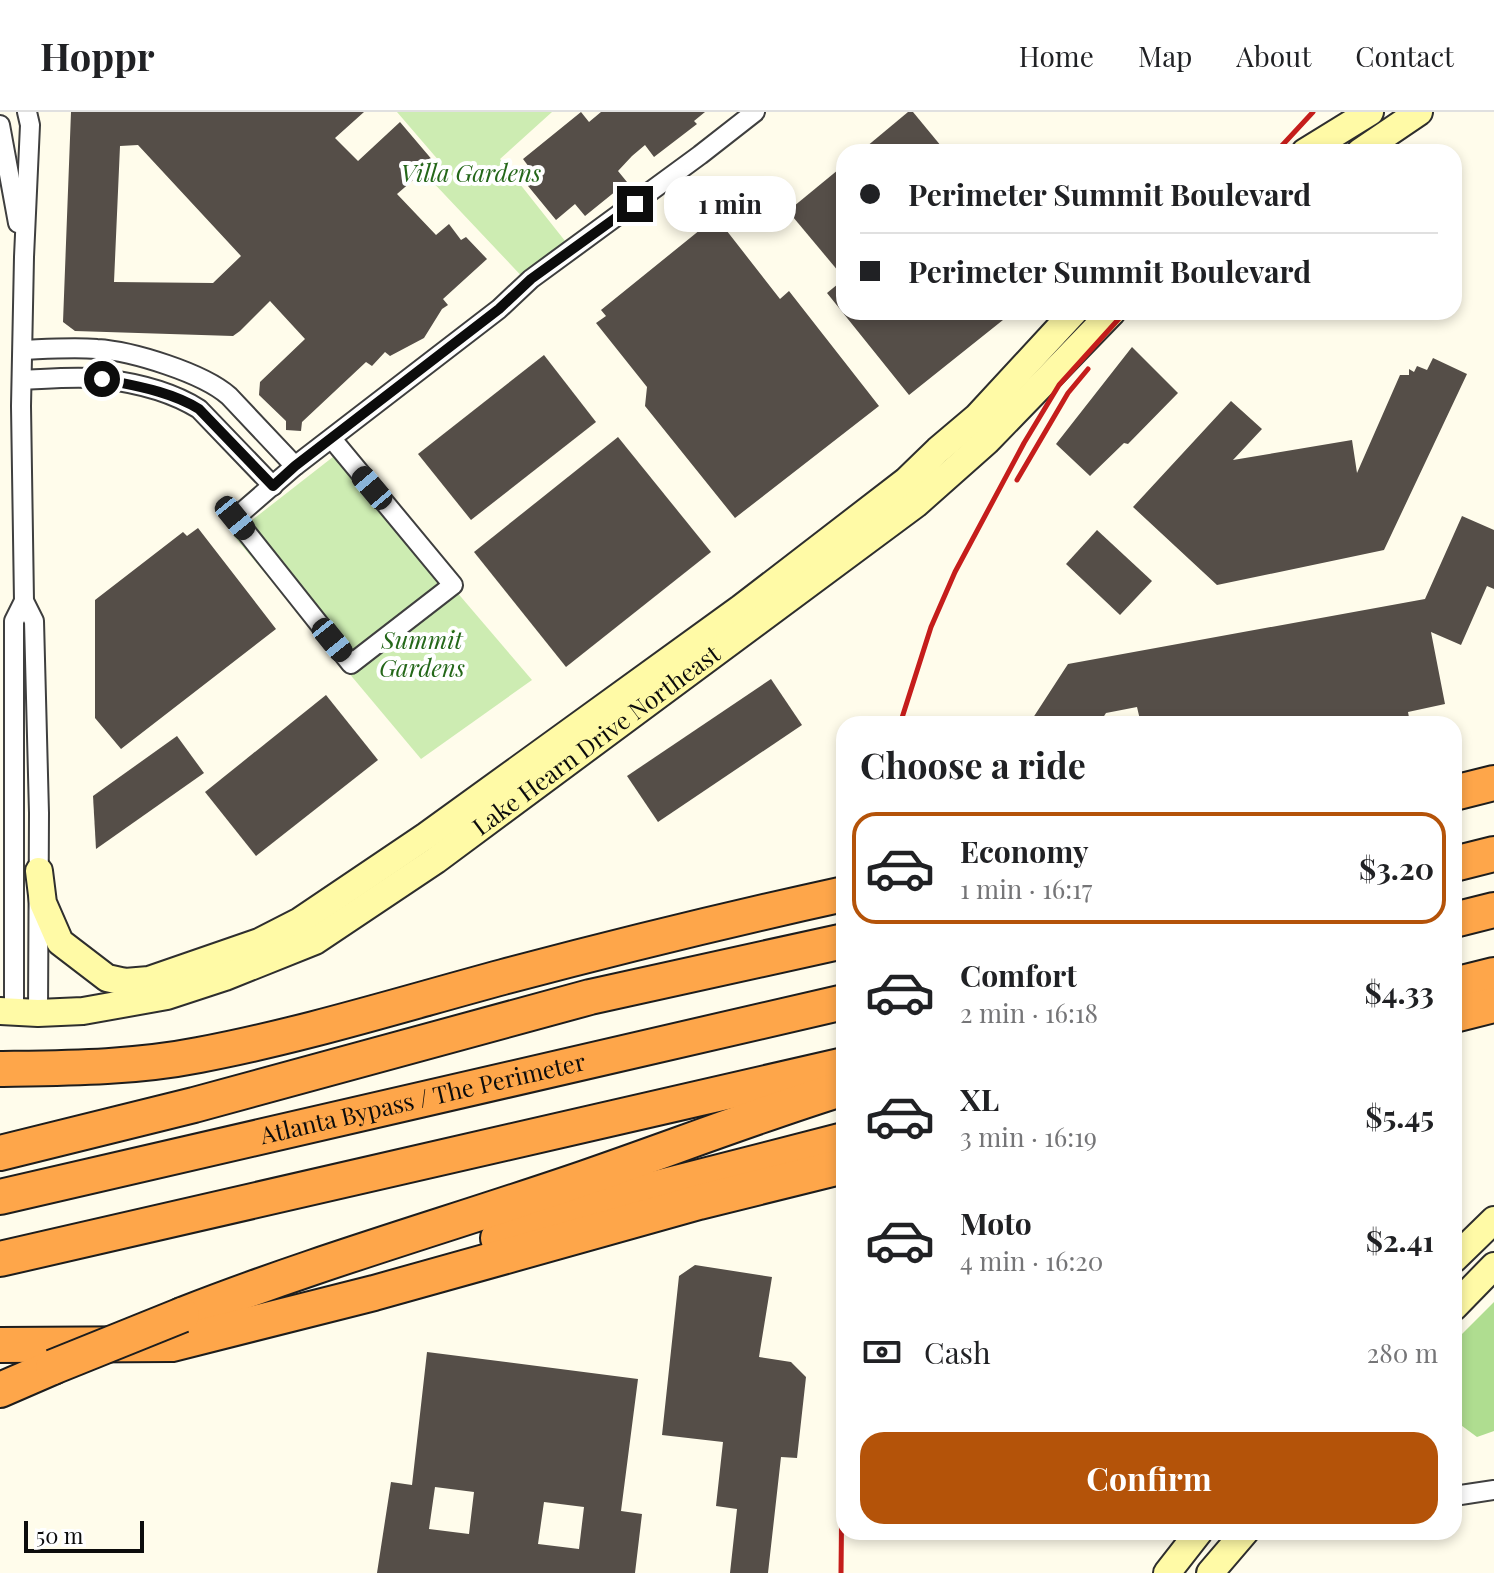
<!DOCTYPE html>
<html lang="en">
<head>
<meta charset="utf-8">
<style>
  :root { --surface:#fff; --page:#f2f2f2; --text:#202124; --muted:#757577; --line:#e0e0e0; --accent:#b45309 }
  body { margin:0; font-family:"Playfair Display",serif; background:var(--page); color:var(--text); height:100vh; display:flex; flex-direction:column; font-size:30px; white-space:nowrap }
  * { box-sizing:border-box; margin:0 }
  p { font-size:26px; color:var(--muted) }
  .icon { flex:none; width:44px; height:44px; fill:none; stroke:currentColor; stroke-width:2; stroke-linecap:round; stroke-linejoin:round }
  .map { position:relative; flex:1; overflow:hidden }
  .sheet { position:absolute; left:836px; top:604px; width:626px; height:824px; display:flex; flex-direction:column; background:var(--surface); border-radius:24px; box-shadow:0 4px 12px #0003 }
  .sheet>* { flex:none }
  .banner { position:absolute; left:836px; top:32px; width:626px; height:176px; border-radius:24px; box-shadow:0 4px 12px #0003; display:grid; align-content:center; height:176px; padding:0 24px; background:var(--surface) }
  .scale { position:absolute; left:24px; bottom:20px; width:120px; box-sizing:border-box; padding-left:8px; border:4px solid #0c0c0c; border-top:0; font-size:22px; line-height:28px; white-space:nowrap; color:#0c0c0c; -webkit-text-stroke:6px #fff; paint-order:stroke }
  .end { position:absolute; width:36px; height:36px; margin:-18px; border:10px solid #0c0c0c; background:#fff; box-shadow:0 0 0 4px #fff }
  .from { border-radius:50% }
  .bubble { position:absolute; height:56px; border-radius:24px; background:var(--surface); box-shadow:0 4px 12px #0003; font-size:26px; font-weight:700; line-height:56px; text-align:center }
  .car { position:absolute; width:24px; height:48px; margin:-24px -12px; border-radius:10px; box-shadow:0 0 6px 2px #0007; background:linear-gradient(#222 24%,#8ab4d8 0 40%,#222 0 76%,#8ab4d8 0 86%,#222 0) }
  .banner b { display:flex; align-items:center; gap:28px; height:76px; font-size:30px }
  .banner b+b { border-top:2px solid var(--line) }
  .banner i { width:20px; height:20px; background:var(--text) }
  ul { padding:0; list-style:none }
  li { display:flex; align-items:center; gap:24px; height:112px; margin:0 16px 12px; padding:0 8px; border:4px solid transparent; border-radius:24px }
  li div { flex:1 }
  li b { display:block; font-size:30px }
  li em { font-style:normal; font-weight:700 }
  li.selected { border-color:var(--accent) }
  li>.icon { width:72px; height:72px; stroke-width:1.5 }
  h2 { padding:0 24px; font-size:36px; line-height:96px }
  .pay { display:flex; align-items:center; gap:20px; height:88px; padding:0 24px; font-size:30px }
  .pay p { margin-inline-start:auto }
  .cta { display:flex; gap:16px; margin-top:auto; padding:16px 24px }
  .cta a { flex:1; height:92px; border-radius:24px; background:var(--accent); color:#fff; font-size:32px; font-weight:700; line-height:92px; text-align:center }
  header { display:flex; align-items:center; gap:48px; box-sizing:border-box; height:112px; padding:0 40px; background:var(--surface); border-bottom:2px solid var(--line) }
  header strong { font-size:38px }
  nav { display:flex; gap:44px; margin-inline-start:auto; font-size:28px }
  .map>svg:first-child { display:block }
  .green { fill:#cdecb2 }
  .forest { fill:#afdd90 }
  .building { fill:#554e48; fill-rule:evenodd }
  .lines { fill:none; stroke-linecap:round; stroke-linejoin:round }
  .street-casing { stroke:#3f3f3f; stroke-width:22 }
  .secondary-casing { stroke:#2e2e2e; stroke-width:30 }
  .highway-casing { stroke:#1d1d1d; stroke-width:38 }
  .street { stroke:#fff; stroke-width:18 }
  .secondary { stroke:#fffaa6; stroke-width:26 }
  .highway { stroke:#fea64a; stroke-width:34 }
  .rail { stroke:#c51d1b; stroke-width:5 }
  .highway-bridge-casing { stroke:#1d1d1d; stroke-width:38; stroke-linecap:butt }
  .highway-bridge { stroke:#fea64a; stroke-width:34 }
  .route { stroke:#0c0c0c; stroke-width:10 }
  .labels { text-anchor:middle; stroke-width:8; stroke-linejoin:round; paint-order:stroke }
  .park-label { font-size:24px; font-style:italic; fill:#246719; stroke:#fff }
  .street-label { font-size:24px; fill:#0c0c0c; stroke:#fff }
</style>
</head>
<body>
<header>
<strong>Hoppr</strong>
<nav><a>Home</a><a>Map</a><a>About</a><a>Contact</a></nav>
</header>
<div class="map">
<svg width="1494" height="1461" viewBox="0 0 1494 1461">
  <rect width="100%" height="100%" fill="#fffceb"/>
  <!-- green -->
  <g class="green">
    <path d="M 397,0 L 552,0 L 500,47 L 573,139 L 530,173 L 428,65 L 440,50 Z"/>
    <path d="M 338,341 L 532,568 L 421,647 L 233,423 Z"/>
  </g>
  <!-- forest -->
  <path class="forest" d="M 1494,1190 L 1494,1319 L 1477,1325 L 1454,1308 L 1454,1230 Z"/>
  <!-- building -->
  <g class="building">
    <path d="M 71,0 L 364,0 L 335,26 L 358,49 L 400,10 L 434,50 L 397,82 L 436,123 L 449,112 L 461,128 L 466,125 L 487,147 L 443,187 L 448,193 L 442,197 L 424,226 L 390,244 L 385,240 L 372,254 L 366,250 L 302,310 L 301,319 L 286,318 L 286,309 L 259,283 L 260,270 L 305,227 L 270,189 L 240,219 L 233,224 L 75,219 L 63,210 ZM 138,33 L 241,144 L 213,171 L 114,170 L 120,34 Z"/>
    <path d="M 581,0 L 589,10 L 601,0 L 705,0 L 694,9 L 697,12 L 654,45 L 645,33 L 632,44 L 618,59 L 627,70 L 585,104 L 575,92 L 556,108 L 519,63 L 529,55 L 523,47 Z"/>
    <path d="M 908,0 L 913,0 L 946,40 L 860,40 Z"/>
    <path d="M 844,53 L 844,166 L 788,99 Z"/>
    <path d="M 716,105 L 780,187 L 789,179 L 879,294 L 735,406 L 645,294 L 647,275 L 596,211 L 606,204 L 601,198 Z"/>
    <path d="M 844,167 L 844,200 L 1013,200 L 909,283 L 827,181 Z"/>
    <path d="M 1132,235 L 1178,281 L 1128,332 L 1124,331 L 1090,364 L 1056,332 Z"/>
    <path d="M 544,243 L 596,310 L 471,408 L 418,342 Z"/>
    <path d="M 1433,246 L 1467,262 L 1384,438 L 1217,473 L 1133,395 L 1231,289 L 1262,317 L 1233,348 L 1352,328 L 1357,361 L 1400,263 L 1409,263 L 1409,257 L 1414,260 L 1417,254 L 1427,258 Z"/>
    <path d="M 618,325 L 711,440 L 566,555 L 474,440 Z"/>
    <path d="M 1462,404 L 1494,418 L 1494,477 L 1487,474 L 1461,533 L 1431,520 L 1445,592 L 1408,600 L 1410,611 L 1402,612 L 1141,612 L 1137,595 L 1106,601 L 1099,612 L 1029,612 L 1068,552 L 1425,487 Z"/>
    <path d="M 198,416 L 276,517 L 121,637 L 95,606 L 95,488 L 183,420 L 187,424 Z"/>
    <path d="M 1097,418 L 1152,469 L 1120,503 L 1066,452 Z"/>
    <path d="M 771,567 L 802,613 L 658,710 L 627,664 Z"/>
    <path d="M 326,583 L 378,648 L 256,744 L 205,680 Z"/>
    <path d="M 177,624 L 204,661 L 96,737 L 93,684 Z"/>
    <path d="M 695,1153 L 772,1165 L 759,1245 L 791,1250 L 806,1265 L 797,1346 L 781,1345 L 768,1461 L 730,1461 L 737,1397 L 716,1394 L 723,1330 L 662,1323 L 679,1164 Z"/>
    <path d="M 427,1240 L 638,1267 L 621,1399 L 642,1402 L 635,1461 L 377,1461 L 391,1370 L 412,1373 ZM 435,1375 L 474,1380 L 469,1422 L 429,1417 ZM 544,1390 L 584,1395 L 579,1437 L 538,1432 Z"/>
  </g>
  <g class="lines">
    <defs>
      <g id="street">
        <path d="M 27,0 L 30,13 L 24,145 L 21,294 L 24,489 L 34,509 L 39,701 L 38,901"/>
        <path d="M 0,13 L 18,111"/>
        <path d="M 23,238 C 47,237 72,235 97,237 C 132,239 203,261 229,284 L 295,354"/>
        <path d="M 22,268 C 48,267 77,264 104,267 C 136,271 172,280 199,297 L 273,374"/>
        <path d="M 332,327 L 453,473 L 351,552 L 235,406 L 295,354 L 499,197 L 531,167 L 700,43 L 755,0"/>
        <path d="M 14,900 L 14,509 L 24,489"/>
        <path d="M 1454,1384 L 1494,1378"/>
      </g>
      <g id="secondary">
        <path d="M 1305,40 L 1370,0"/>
        <path d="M 1360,40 L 1419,0"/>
        <path d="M 39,759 L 43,791 L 60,830 L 107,866 L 125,870 L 149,868 L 259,830 L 300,809 L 426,724 L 741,496 L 906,369 L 938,338 L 977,305 L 1074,200"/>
        <path id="s1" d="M 0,899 L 38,901 L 83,899 L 167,884 L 225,865 L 315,829 L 436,748 L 916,392 L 987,329 L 1112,200"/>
        <path d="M 1454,1147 L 1494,1108"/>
        <path d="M 1454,1195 L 1494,1154"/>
        <path d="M 1167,1461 L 1199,1420"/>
        <path d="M 1210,1461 L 1245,1420"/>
      </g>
      <g id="highway">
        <path d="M 1454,681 L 1494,671"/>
        <path d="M 1454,752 L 1494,742"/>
        <path d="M 1454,808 L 1494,798"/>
        <path d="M 1454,873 L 1494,863"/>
        <path d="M 1454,903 L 1494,893"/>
        <path d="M 0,957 C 66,956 133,956 199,943 C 300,924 403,892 503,865 C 616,835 730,807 844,782"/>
        <path d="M 0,1041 L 194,993 L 590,885 L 844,829"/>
        <path id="s2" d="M 0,1085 L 844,890"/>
        <path d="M 498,1126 L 567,1099 L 844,1028"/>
        <path d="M 0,1147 L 844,953"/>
        <path d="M 182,1203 C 314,1151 451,1112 585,1066 C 672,1036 757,1003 844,976"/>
        <path d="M 0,1233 L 172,1232 L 374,1181 L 699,1090 L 844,1054"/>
        <path d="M 0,1278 L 53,1255"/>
      </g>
    </defs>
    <!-- street casing -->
    <use href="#street" class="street-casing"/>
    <!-- secondary casing -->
    <use href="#secondary" class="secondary-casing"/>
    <!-- highway casing -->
    <use href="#highway" class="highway-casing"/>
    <!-- street -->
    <use href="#street" class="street"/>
    <!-- secondary -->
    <use href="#secondary" class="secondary"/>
    <!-- highway -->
    <use href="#highway" class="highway"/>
    <!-- rail -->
    <g class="rail">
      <path d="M 1276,40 L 1313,0"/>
      <path d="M 1017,368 L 1068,281 L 1088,257"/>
      <path d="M 900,612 L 931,515 L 955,460 L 1024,331 L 1059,273 L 1125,200"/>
      <path d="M 841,1461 L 844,1174"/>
    </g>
    <defs>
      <path id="highway-bridge" d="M 53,1255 L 182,1203"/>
    </defs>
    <!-- highway-bridge casing -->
    <use href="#highway-bridge" class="highway-bridge-casing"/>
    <!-- highway-bridge -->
    <use href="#highway-bridge" class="highway-bridge"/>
  </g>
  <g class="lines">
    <!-- route -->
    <path class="route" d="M 102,267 C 135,274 170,279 199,297 L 273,374 L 295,354 L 499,197 L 531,167 L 635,92"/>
  </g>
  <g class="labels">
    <!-- park labels -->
    <g class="park-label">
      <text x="471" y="70">Villa Gardens</text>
      <text x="422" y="537">Summit<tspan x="422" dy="28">Gardens</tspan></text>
    </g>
    <!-- street labels -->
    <g class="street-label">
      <text dy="8" stroke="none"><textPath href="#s1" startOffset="672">Lake Hearn Drive Northeast</textPath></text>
      <text dy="8" stroke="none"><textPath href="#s2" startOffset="434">Atlanta Bypass / The Perimeter</textPath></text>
    </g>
  </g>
</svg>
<div class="scale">50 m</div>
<i class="end from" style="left:102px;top:267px"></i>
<i class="end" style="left:635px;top:92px"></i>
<div class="bubble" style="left:664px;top:64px;width:132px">1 min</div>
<i class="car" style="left:372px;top:376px;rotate:320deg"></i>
<i class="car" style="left:235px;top:406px;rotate:141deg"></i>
<i class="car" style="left:332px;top:528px;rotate:141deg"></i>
<div class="banner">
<b><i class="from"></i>Perimeter Summit Boulevard</b>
<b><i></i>Perimeter Summit Boulevard</b>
</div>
<section class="sheet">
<h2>Choose a ride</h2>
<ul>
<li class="selected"><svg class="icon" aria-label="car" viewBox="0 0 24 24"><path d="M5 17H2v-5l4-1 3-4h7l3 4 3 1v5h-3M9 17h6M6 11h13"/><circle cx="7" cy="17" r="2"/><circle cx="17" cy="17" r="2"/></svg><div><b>Economy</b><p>1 min · 16:17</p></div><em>$3.20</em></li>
<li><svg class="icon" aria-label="car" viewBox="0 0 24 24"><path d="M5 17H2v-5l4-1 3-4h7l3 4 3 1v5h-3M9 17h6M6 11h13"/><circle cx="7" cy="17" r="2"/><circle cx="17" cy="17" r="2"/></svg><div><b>Comfort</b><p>2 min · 16:18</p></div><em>$4.33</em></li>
<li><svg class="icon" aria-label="car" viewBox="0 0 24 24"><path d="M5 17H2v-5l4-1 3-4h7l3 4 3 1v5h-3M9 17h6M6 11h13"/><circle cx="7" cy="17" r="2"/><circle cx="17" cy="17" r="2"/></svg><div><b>XL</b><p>3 min · 16:19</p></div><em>$5.45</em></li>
<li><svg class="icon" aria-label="car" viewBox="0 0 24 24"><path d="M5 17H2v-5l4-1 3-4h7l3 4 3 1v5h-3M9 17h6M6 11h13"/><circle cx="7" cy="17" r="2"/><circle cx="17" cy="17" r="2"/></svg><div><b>Moto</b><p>4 min · 16:20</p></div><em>$2.41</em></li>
</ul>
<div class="pay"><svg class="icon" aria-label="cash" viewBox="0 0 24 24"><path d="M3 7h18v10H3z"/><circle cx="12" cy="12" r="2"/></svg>Cash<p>280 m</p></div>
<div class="cta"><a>Confirm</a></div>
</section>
</div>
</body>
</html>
